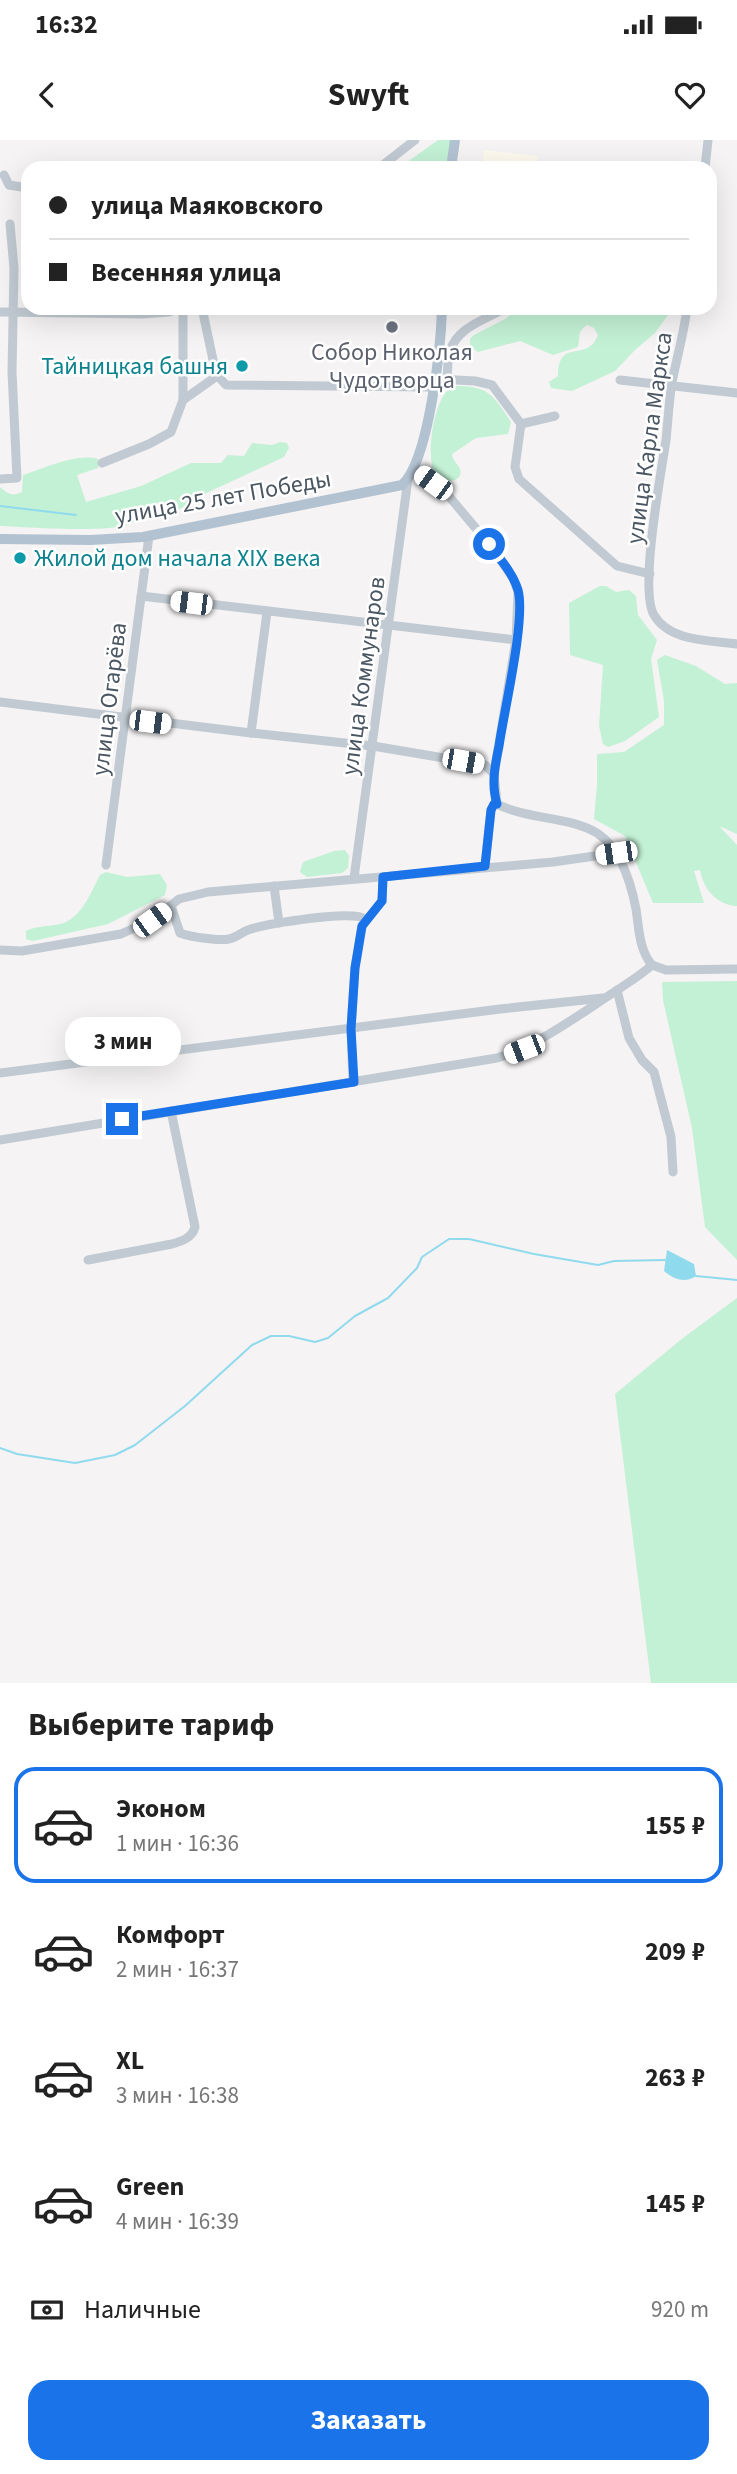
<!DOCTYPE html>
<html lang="ru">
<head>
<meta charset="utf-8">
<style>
  :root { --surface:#fff; --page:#f6f6f6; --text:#222; --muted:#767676; --line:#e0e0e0; --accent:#1a73e8 }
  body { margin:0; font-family:"Source Sans 3",sans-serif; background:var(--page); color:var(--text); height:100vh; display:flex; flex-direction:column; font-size:26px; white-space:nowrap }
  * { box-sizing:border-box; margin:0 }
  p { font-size:23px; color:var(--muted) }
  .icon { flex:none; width:38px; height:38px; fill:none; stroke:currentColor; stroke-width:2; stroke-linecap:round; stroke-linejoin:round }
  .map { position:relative; height:1543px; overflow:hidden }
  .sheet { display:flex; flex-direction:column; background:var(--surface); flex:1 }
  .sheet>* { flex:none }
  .guide { position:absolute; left:21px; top:21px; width:696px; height:154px; border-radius:21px; box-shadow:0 7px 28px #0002; display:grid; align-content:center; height:154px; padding:0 28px; background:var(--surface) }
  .end { position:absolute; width:32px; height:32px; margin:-16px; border:9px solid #1a73e8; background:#fff; box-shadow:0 0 0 4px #fff }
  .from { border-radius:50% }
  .bubble { position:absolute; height:49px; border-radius:21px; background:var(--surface); box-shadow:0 7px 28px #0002; font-size:23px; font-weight:700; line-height:49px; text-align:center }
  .car { position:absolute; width:21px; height:42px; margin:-21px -10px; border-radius:9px; box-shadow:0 0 5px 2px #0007; background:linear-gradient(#fff 24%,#345 0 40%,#fff 0 76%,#345 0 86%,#fff 0) }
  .guide b { display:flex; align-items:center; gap:24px; height:66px; font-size:26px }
  .guide b+b { border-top:2px solid var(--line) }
  .guide i { width:18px; height:18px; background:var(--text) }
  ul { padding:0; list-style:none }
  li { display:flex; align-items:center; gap:21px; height:116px; margin:0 14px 10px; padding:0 14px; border:4px solid transparent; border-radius:21px }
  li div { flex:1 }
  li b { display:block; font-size:26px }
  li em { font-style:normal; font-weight:700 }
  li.selected { border-color:var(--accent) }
  li>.icon { width:63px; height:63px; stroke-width:1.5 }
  h2 { padding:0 28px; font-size:32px; line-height:84px }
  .pay { display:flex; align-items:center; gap:18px; height:77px; padding:0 28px; font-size:26px }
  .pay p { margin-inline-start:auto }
  .action { display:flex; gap:14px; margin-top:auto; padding:14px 28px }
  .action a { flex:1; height:80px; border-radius:21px; background:var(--accent); color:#fff; font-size:28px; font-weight:700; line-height:80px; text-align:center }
  .status { display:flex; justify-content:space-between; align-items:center; height:49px; padding:0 35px; background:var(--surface); direction:ltr }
  .status svg { height:19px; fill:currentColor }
  header { display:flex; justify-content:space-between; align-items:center; height:91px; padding:0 28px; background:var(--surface); font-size:32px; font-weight:700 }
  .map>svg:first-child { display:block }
  .commercial { fill:#fdf9ef }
  .green { fill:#c3f1d5 }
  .water { fill:#90daee }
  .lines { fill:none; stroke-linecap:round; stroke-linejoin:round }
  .stream { stroke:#90daee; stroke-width:2 }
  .minor { stroke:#c1cad2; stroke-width:9 }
  .major { stroke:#b3c2d1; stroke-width:10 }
  .route { stroke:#1a73e8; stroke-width:9 }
  .worship-dot { fill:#6b7280; stroke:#fff; stroke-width:2.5 }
  .culture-dot { fill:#0f9aa8; stroke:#fff; stroke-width:2.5 }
  .labels { text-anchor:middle; stroke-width:5; stroke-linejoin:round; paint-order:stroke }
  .worship-label { font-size:24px; fill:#5b616d; stroke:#fff }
  .culture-label { font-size:24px; fill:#0d838f; stroke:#fff; text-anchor:end }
  .street-label { font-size:24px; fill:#4a5661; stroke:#fff }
</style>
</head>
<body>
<div class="status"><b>16:32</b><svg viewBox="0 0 49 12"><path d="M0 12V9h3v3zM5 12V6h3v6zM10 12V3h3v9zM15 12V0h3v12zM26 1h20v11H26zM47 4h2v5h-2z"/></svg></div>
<header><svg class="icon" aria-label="back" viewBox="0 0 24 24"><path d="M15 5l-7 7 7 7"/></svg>Swyft<svg class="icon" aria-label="heart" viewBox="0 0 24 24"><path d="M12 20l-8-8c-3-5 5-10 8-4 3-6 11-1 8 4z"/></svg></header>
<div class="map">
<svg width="737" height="1543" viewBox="0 0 737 1543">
  <rect width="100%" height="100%" fill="#f5f3f3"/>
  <!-- commercial -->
  <path class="commercial" d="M 484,10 L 538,16 L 536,28 L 482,28 Z"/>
  <!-- green -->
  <g class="green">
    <path d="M 438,0 L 451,0 L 447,28 L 399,28 Z"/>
    <path d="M 518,168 L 673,168 L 655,193 L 636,209 L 615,231 L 572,251 L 551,248 L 549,242 L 558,236 C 559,196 587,224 598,195 L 594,188 L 587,185 C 576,193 581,196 578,207 L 553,215 L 520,201 L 478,212 L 470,206 L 470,199 L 474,195 L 505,179 Z"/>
    <path d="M 457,246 C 489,246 494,256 511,282 L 508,294 L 476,298 L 452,314 C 453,321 457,323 460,329 C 464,342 446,342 439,341 C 424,327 432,272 444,255 C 447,250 451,248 457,246 Z"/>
    <path d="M 280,302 L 287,303 L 289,308 L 284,317 L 200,356 L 180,369 L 156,365 L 145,366 C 141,373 139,380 132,383 C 110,394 28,387 0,386 L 0,347 C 8,354 12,357 22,352 L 23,335 C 46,328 75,313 98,319 L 98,328 L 77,335 L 86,362 L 141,346 L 191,323 L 221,323 L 228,315 L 244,316 L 252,303 L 272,305 Z"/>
    <path d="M 600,446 L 606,446 L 616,452 L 629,450 L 636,456 L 638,475 L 657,500 L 651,519 L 659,577 L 625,601 L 608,607 L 603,604 L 599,586 L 603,525 L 570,515 L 570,512 L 569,463 Z"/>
    <path d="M 665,515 L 696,526 L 725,544 L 737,543 L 737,694 L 719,686 L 737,705 L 737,766 C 717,765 703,749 700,730 L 694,731 L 704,763 L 653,763 L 625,696 L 594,679 L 597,645 L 597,614 L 624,612 L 664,585 L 664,561 L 657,520 Z"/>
    <path d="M 345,710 L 349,716 L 348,728 L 342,733 L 307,737 L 300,732 L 303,722 L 334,711 Z"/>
    <path d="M 106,732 L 127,737 L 160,734 L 167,745 L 165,755 L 108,784 L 33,801 L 26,799 L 26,791 C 38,785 51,787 64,783 C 83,775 91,752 100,735 Z"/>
    <path d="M 737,841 L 737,1120 L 705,1087 L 692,988 L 663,860 L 662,842 Z"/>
    <path d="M 737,1158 L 737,1543 L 651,1543 L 615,1254 L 683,1198 Z"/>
  </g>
  <!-- water -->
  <path class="water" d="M 667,1110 L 694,1124 L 696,1136 C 685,1144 673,1139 664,1131 Z"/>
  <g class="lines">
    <!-- stream -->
    <g class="stream">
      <path d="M 0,366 L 76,375"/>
      <path d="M 696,1136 L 737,1140"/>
      <path d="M 0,1308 L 17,1314 L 75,1323 L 115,1315 L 135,1305 L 185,1266 L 252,1205 L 271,1196 L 289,1196 L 315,1202 L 328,1198 L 355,1176 L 388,1158 L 417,1128 L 422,1117 L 449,1099 L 469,1099 L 534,1114 L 598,1125 L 614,1121 L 665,1120"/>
    </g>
    <!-- minor -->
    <g class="minor">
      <path d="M 379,28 L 415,0"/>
      <path d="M 705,28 L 708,0"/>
      <path d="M 4,35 L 9,45 L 28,48"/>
      <path d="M 183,168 L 183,260"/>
      <path d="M 202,168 L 216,234 L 226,245 L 428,247 L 435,245"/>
      <path d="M 687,168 C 684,193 677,217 672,242 C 669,261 668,281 666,300 C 661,334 639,450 654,475 C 670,502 709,500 737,504"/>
      <path d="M 0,172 L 142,174 L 169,172 L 180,168"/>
      <path d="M 436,239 L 475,241 L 492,245 L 521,284"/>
      <path d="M 447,239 C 448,231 447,220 450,211 C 458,186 486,180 505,168"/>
      <path d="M 620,240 L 737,253"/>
      <path d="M 521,284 L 515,327 L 519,339 L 617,426 L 650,434"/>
      <path d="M 521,284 L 555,276"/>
      <path d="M 102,323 L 149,304 L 171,292 L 183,260 L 217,236"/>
      <path d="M 414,330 L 447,354 L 489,404 L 513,438 L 518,452 L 516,500 L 494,634"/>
      <path d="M 0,339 L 17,338 L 12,232 L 14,128 L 10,84"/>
      <path d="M 141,456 L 516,500"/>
      <path d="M 0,562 L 251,593 L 373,606 L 485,625 L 494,634 L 497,664 C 528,680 569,676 597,693 C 620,708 631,743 636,769 C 639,788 639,810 652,825 L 666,830 L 737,829"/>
      <path d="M 251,593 L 267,472"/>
      <path d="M 106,725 L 149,396"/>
      <path d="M 485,726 L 491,670 L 494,665 L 497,664"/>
      <path d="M 354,738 L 408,339"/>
      <path d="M 274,746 L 279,783"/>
      <path d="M 171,766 L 180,793 C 190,797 219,801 229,799 C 236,798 242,792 248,790 C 266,784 354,769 365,779"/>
      <path d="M 0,810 L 22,811 L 121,794 L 152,780 L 179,759 L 208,752 L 553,722 L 616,713"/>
      <path d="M 617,850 L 629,898 L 642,920 L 654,932 L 671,997 L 673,1032"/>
      <path d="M 0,933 L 500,869 L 603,858"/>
      <path d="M 353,942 L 351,889 L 355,828 L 362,786 L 382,761 L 383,737"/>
      <path d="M 0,1000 L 497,918 C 541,904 578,875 616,851 C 629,842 641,835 652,825"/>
      <path d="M 88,1120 L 172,1104 C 182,1101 192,1098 195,1087 L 171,971"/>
    </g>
    <!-- major -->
    <g class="major">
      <path d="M 451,28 L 455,0"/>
      <path d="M 0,399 L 90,400 L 143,397 L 402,345 C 429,321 441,206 442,168"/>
    </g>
  </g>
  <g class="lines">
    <!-- route -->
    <path class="route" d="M 122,979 L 354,942 L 351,889 L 355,828 L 362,786 L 382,761 L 383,737 L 485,726 L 491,670 L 494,664 L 497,664 C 491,645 495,625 499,606 C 504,571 526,479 518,450 C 513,433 499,418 489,404"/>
  </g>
  <!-- markers -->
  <circle class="worship-dot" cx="392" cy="187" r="7"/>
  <g class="culture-dot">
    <circle cx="242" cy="226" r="7"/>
    <circle cx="20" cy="418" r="7"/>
  </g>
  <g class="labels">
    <!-- worship labels -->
    <g class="worship-label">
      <text x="392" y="220">Собор Николая<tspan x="392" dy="28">Чудотворца</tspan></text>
    </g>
    <!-- culture labels -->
    <g class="culture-label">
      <text x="228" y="234">Тайницкая башня</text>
      <text x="34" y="426" text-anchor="start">Жилой дом начала XIX века</text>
    </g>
    <!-- street labels -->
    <g class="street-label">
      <text transform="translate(649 298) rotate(-82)" y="8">улица Карла Маркса</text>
      <text transform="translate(223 357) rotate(-10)" y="8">улица 25 лет Победы</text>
      <text transform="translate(363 536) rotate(-82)" y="8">улица Коммунаров</text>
      <text transform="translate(109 559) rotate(-83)" y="8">улица Огарёва</text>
    </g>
  </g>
</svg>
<i class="end from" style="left:489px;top:404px"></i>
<i class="end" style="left:122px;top:979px"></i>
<div class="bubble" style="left:65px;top:877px;width:116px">3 мин</div>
<i class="car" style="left:433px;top:343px;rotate:306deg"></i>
<i class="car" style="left:191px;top:463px;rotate:277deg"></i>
<i class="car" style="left:150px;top:582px;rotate:97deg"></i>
<i class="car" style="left:463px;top:621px;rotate:100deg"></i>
<i class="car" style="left:616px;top:713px;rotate:262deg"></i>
<i class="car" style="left:152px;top:780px;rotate:54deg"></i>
<i class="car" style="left:524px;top:909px;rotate:249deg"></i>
<div class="guide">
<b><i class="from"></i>улица Маяковского</b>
<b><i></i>Весенняя улица</b>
</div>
</div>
<section class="sheet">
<h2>Выберите тариф</h2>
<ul>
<li class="selected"><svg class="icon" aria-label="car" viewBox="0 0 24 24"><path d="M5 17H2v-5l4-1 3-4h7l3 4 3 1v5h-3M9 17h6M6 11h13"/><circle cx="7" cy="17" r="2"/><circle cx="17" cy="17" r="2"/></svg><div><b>Эконом</b><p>1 мин · 16:36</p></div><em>155 ₽</em></li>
<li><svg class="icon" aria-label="car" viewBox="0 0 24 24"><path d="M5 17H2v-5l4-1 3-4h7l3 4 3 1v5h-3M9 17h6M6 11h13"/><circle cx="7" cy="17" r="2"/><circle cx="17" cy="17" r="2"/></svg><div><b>Комфорт</b><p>2 мин · 16:37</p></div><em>209 ₽</em></li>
<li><svg class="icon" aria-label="car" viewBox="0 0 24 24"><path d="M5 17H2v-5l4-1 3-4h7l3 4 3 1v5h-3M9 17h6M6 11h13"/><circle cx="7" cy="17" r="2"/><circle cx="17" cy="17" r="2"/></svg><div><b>XL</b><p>3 мин · 16:38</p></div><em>263 ₽</em></li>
<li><svg class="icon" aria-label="car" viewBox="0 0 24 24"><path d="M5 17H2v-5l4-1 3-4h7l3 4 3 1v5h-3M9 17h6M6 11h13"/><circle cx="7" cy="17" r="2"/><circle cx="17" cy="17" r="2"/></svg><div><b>Green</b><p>4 мин · 16:39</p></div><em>145 ₽</em></li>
</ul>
<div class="pay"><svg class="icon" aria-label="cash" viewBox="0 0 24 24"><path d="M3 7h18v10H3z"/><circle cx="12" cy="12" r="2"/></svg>Наличные<p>920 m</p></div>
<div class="action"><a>Заказать</a></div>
</section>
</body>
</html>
